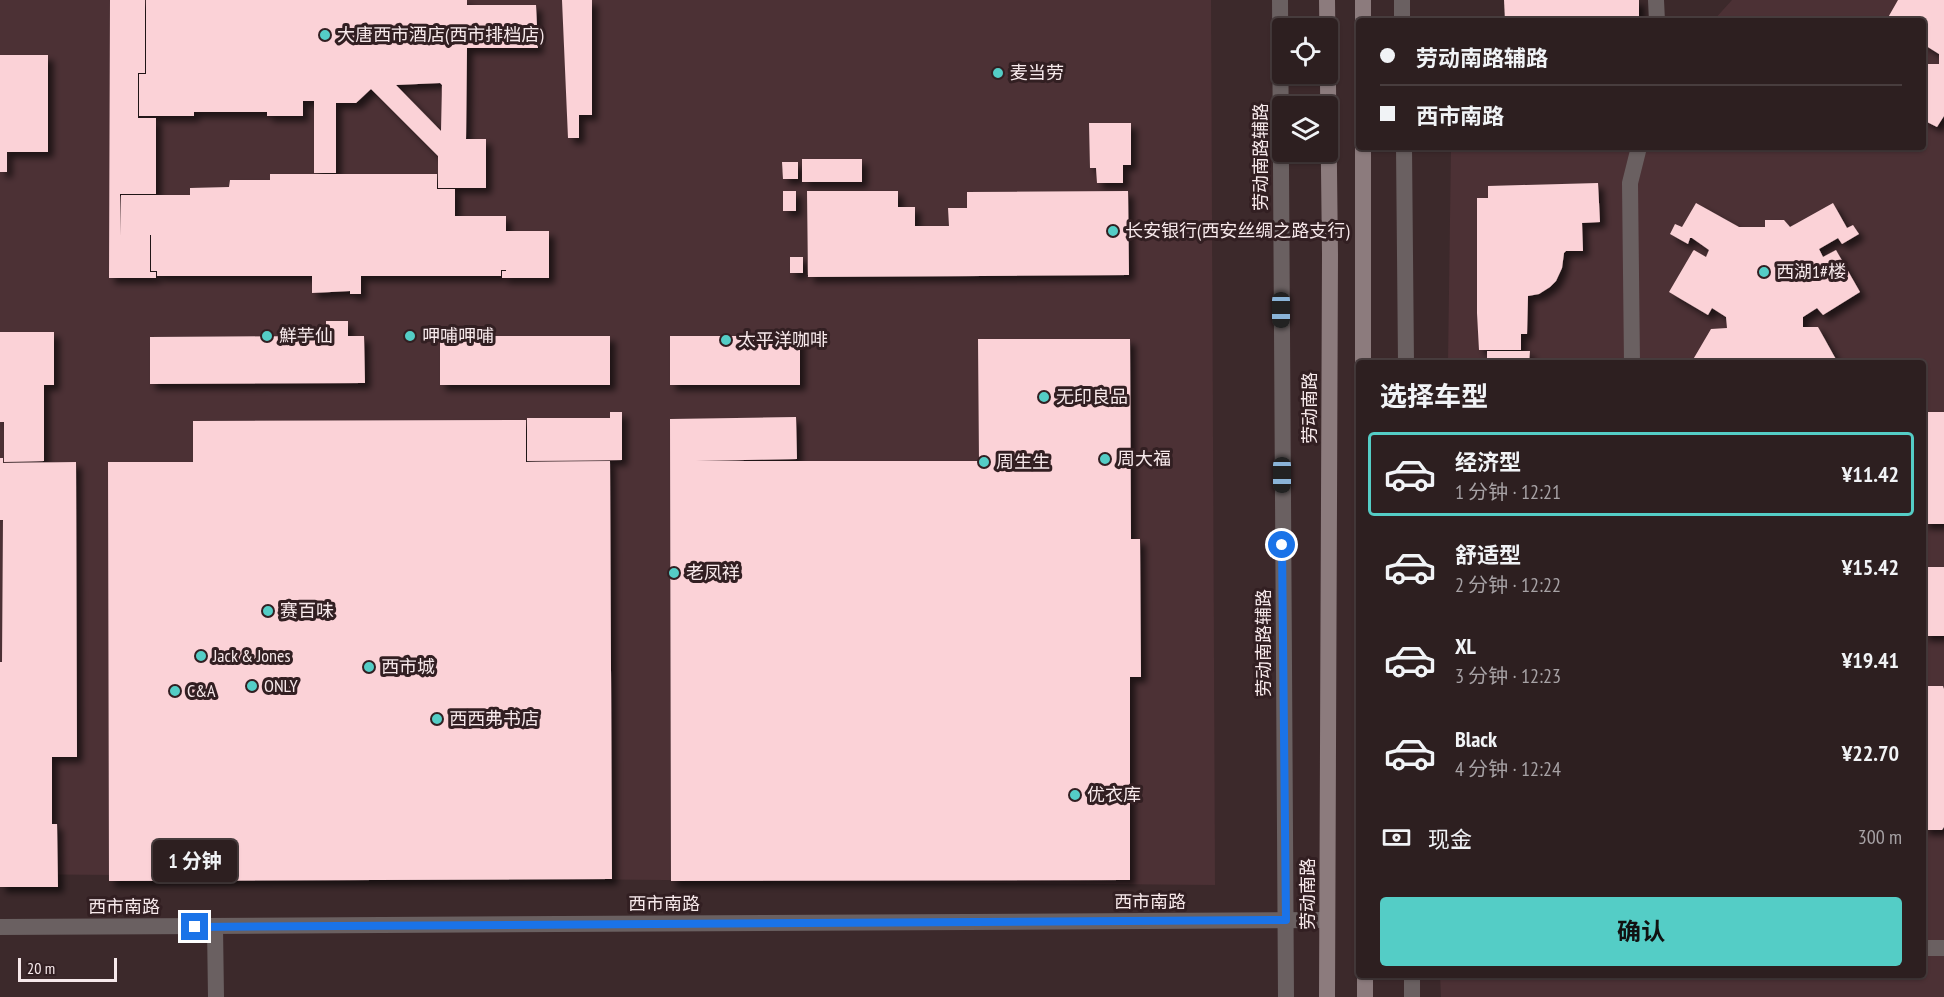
<!DOCTYPE html>
<html lang="zh">
<head>
<meta charset="utf-8">
<style>
  :root { --surface:#2d1f20; --page:#392c2d; --text:#f1f3f6; --muted:#a7a2a5; --line:#483d3e; --accent:#54cdc6 }
  body { margin:0; font-family:"PT Sans Narrow","Noto Sans SC",sans-serif; background:var(--page); color:var(--text); height:100vh; display:flex; flex-direction:column; font-size:22px; white-space:nowrap }
  * { box-sizing:border-box; margin:0 }
  p { font-size:20px; color:var(--muted) }
  .icon { flex:none; width:33px; height:33px; fill:none; stroke:currentColor; stroke-width:2; stroke-linecap:round; stroke-linejoin:round }
  .map { position:relative; flex:1; overflow:hidden }
  .drawer { position:absolute; left:1356px; top:360px; width:570px; height:618px; display:flex; flex-direction:column; background:var(--surface); border-radius:6px; box-shadow:0 2px 4px #0004,0 0 0 2px var(--line) }
  .drawer>* { flex:none }
  .banner { position:absolute; left:1356px; top:18px; width:570px; height:132px; border-radius:6px; box-shadow:0 2px 4px #0004,0 0 0 2px var(--line); display:grid; align-content:center; height:132px; padding:0 24px; background:var(--surface) }
  .fabs { position:absolute; left:1272px; top:18px; display:grid; gap:12px }
  .fabs a { display:grid; place-items:center; width:66px; height:66px; border-radius:6px; background:var(--surface); box-shadow:0 2px 4px #0004,0 0 0 2px var(--line); font-size:30px }
  .scale { position:absolute; left:18px; bottom:15px; width:99px; box-sizing:border-box; padding-left:6px; border:3px solid #f7e9eb; border-top:0; font-size:16px; line-height:21px; white-space:nowrap; color:#f7e9eb; -webkit-text-stroke:4px #321f22; paint-order:stroke }
  .end { position:absolute; width:27px; height:27px; margin:-14px; border:8px solid #1a73e8; background:#fff; box-shadow:0 0 0 3px #fff }
  .from { border-radius:50% }
  .bubble { position:absolute; height:42px; border-radius:6px; background:var(--surface); box-shadow:0 2px 4px #0004,0 0 0 2px var(--line); font-size:20px; font-weight:700; line-height:42px; text-align:center }
  .car { position:absolute; width:18px; height:36px; margin:-18px -9px; border-radius:8px; box-shadow:0 0 4px 2px #0007; background:linear-gradient(#222 24%,#8ab4d8 0 40%,#222 0 76%,#8ab4d8 0 86%,#222 0) }
  .banner b { display:flex; align-items:center; gap:21px; height:57px; font-size:22px }
  .banner b+b { border-top:2px solid var(--line) }
  .banner i { width:15px; height:15px; background:var(--text) }
  ul { padding:0; list-style:none }
  li { display:flex; align-items:center; gap:18px; height:84px; margin:0 12px 9px; padding:0 12px; border:3px solid transparent; border-radius:6px }
  li div { flex:1 }
  li b { display:block; font-size:22px }
  li em { font-style:normal; font-weight:700 }
  li.selected { border-color:var(--accent) }
  li>.icon { width:54px; height:54px; stroke-width:1.5 }
  h2 { padding:0 24px; font-size:27px; line-height:72px }
  .pay { display:flex; align-items:center; gap:15px; height:66px; padding:0 24px; font-size:22px }
  .pay p { margin-inline-start:auto }
  .button { display:flex; gap:12px; margin-top:auto; padding:12px 24px }
  .button a { flex:1; height:69px; border-radius:6px; background:var(--accent); color:#111; font-size:24px; font-weight:700; line-height:69px; text-align:center }
  .map>svg:first-child { display:block }
  .built { fill:#4c3135 }
  .building { fill:#fbd2d7; fill-rule:evenodd; filter:url(#shadow) }
  .lines { fill:none; stroke-linecap:round; stroke-linejoin:round }
  .minor { stroke:#6a6061; stroke-width:16 }
  .tertiary { stroke:#6a6061; stroke-width:16 }
  .secondary { stroke:#8c7b7d; stroke-width:16 }
  .route { stroke:#1a73e8; stroke-width:8 }
  .poi-dot { fill:#54cdc6; stroke:#321f22; stroke-width:2 }
  .labels { text-anchor:middle; stroke-width:6; stroke-linejoin:round; paint-order:stroke }
  .poi-label { font-size:18px; fill:#f7e9eb; stroke:#321f22; text-anchor:start }
  .street-label { font-size:18px; fill:#f7e9eb; stroke:#321f22 }
</style>
</head>
<body>
<div class="map">
<svg width="1944" height="997" viewBox="0 0 1944 997">
  <defs>
    <filter id="shadow"><feDropShadow dx="5.5" dy="5.5" stdDeviation="3" flood-color="#0009"/></filter>
  </defs>
  <rect width="100%" height="100%" fill="#3c292b"/>
  <!-- built -->
  <g class="built">
    <path d="M 0,0 L 1211,0 L 1215,885 L 0,874 Z"/>
    <path d="M 1732,0 L 1944,0 L 1944,997 L 1441,997 L 1440,975 L 1923,975 L 1923,363 L 1448,363 L 1451,147 L 1923,147 L 1923,21 L 1713,21 Z"/>
  </g>
  <!-- building -->
  <g class="building">
    <path d="M 110,0 L 145,0 L 145,73 L 138,73 L 138,118 L 156,118 L 156,194 L 120,194 L 120,236 L 121,195 L 190,195 L 190,188 L 229,187 L 230,180 L 270,180 L 270,174 L 437,174 L 437,189 L 455,189 L 455,216 L 506,216 L 506,270 L 501,270 L 501,276 L 361,276 L 361,294 L 350,294 L 350,291 L 312,293 L 312,276 L 157,276 L 157,271 L 151,271 L 151,235 L 150,235 L 150,272 L 156,272 L 156,278 L 109,278 Z"/>
    <path d="M 146,0 L 467,0 L 467,5 L 536,5 L 538,48 L 467,48 L 466,139 L 486,139 L 486,188 L 438,188 L 438,156 L 371,89 L 356,103 L 336,103 L 336,173 L 314,173 L 314,101 L 303,101 L 303,116 L 267,116 L 267,112 L 194,112 L 194,116 L 139,116 L 139,74 L 146,74 ZM 440,83 L 442,85 L 441,131 L 396,85 Z"/>
    <path d="M 562,0 L 592,0 L 592,115 L 579,115 L 579,138 L 568,138 Z"/>
    <path d="M 1504,0 L 1639,0 L 1639,21 L 1505,21 Z"/>
    <path d="M 1898,0 L 1944,0 L 1944,116 L 1937,127 L 1923,120 L 1923,66 L 1924,64 L 1939,64 L 1939,54 L 1923,44 L 1923,21 L 1886,21 Z"/>
    <path d="M 0,55 L 48,55 L 48,152 L 7,152 L 7,172 L 0,172 Z"/>
    <path d="M 1089,123 L 1131,123 L 1131,165 L 1123,165 L 1123,183 L 1097,183 L 1096,168 L 1090,168 Z"/>
    <rect x="802" y="159" width="60" height="23"/>
    <path d="M 782,162 L 798,162 L 798,179 L 783,179 Z"/>
    <path d="M 1598,183 L 1600,222 L 1582,223 L 1583,251 L 1566,251 L 1564,253 L 1562,268 L 1556,281 L 1550,287 L 1539,294 L 1528,296 L 1527,334 L 1521,334 L 1521,350 L 1479,350 L 1477,313 L 1477,198 L 1488,198 L 1488,186 Z"/>
    <rect x="783" y="191" width="13" height="20"/>
    <path d="M 807,191 L 898,191 L 898,207 L 915,207 L 915,226 L 949,226 L 948,208 L 967,208 L 967,192 L 1128,191 L 1129,275 L 808,277 Z"/>
    <path d="M 1696,203 L 1739,227 L 1765,227 L 1765,220 L 1784,220 L 1790,227 L 1833,203 L 1847,228 L 1853,225 L 1859,234 L 1842,244 L 1838,238 L 1819,249 L 1823,257 L 1836,250 L 1860,292 L 1823,315 L 1817,308 L 1803,317 L 1803,327 L 1818,327 L 1838,363 L 1691,363 L 1711,329 L 1727,328 L 1726,317 L 1712,308 L 1708,315 L 1669,292 L 1693,251 L 1694,250 L 1706,257 L 1709,250 L 1692,238 L 1690,238 L 1688,244 L 1670,234 L 1675,224 L 1682,227 Z"/>
    <path d="M 506,231 L 549,231 L 549,278 L 502,278 L 502,271 L 506,271 Z"/>
    <rect x="790" y="257" width="13" height="16"/>
    <path d="M 326,321 L 348,321 L 348,336 L 364,336 L 365,383 L 150,384 L 150,337 L 326,336 Z"/>
    <path d="M 0,332 L 54,332 L 54,385 L 44,385 L 44,461 L 4,462 L 4,422 L 0,422 Z"/>
    <rect x="440" y="336" width="170" height="49"/>
    <rect x="670" y="336" width="130" height="49"/>
    <path d="M 978,339 L 1130,339 L 1131,539 L 1140,539 L 1141,677 L 1130,677 L 1130,880 L 671,881 L 670,419 L 796,417 L 797,459 L 696,461 L 979,461 Z"/>
    <path d="M 1487,351 L 1530,351 L 1529,363 L 1487,363 Z"/>
    <path d="M 610,412 L 622,412 L 622,460 L 527,461 L 527,418 L 610,418 Z"/>
    <rect x="1923" y="412" width="21" height="112"/>
    <path d="M 526,420 L 526,462 L 610,461 L 612,879 L 109,881 L 108,462 L 193,462 L 193,421 Z"/>
    <path d="M 0,458 L 3,458 L 3,463 L 76,462 L 77,757 L 52,757 L 52,824 L 57,824 L 58,887 L 0,887 L 0,662 L 2,662 L 3,520 L 0,520 Z"/>
    <rect x="1923" y="567" width="21" height="69"/>
    <path d="M 1923,686 L 1943,686 L 1944,689 L 1944,827 L 1942,830 L 1923,830 Z"/>
  </g>
  <g class="lines">
    <!-- minor -->
    <g class="minor">
      <path d="M 1280,0 L 1286,997"/>
      <path d="M 1402,0 L 1402,21"/>
      <path d="M 1656,0 L 1657,21"/>
      <path d="M 1404,147 L 1406,363"/>
      <path d="M 1632,363 L 1630,183 L 1639,147"/>
      <path d="M 1923,948 L 1944,948"/>
      <path d="M 1412,975 L 1412,997"/>
    </g>
    <!-- tertiary -->
    <g class="tertiary">
      <path d="M 0,927 L 1327,920"/>
      <path d="M 215,927 L 216,997"/>
    </g>
    <!-- secondary -->
    <g class="secondary">
      <path d="M 1327,0 L 1330,254 L 1327,997"/>
      <path d="M 1363,21 L 1363,0"/>
      <path d="M 1363,363 L 1363,147"/>
      <path d="M 1365,975 L 1365,997"/>
    </g>
  </g>
  <g class="lines">
    <!-- route -->
    <path class="route" d="M 195,927 L 1286,920 L 1282,545"/>
  </g>
  <!-- markers -->
  <g class="poi-dot">
    <circle cx="325" cy="35" r="6"/>
    <circle cx="998" cy="73" r="6"/>
    <circle cx="1113" cy="231" r="6"/>
    <circle cx="1764" cy="272" r="6"/>
    <circle cx="267" cy="336" r="6"/>
    <circle cx="410" cy="336" r="6"/>
    <circle cx="726" cy="340" r="6"/>
    <circle cx="1044" cy="397" r="6"/>
    <circle cx="1105" cy="459" r="6"/>
    <circle cx="984" cy="462" r="6"/>
    <circle cx="674" cy="573" r="6"/>
    <circle cx="268" cy="611" r="6"/>
    <circle cx="201" cy="656" r="6"/>
    <circle cx="369" cy="667" r="6"/>
    <circle cx="252" cy="686" r="6"/>
    <circle cx="175" cy="691" r="6"/>
    <circle cx="437" cy="719" r="6"/>
    <circle cx="1075" cy="795" r="6"/>
  </g>
  <g class="labels">
    <!-- poi labels -->
    <g class="poi-label">
      <text x="337" y="41">大唐西市酒店(西市排档店)</text>
      <text x="1010" y="79">麦当劳</text>
      <text x="1125" y="237">长安银行(西安丝绸之路支行)</text>
      <text x="1776" y="278">西湖1#楼</text>
      <text x="279" y="342">鮮芋仙</text>
      <text x="422" y="342">呷哺呷哺</text>
      <text x="738" y="346">太平洋咖啡</text>
      <text x="1056" y="403">无印良品</text>
      <text x="1117" y="465">周大福</text>
      <text x="996" y="468">周生生</text>
      <text x="686" y="579">老凤祥</text>
      <text x="280" y="617">赛百味</text>
      <text x="213" y="662">Jack &amp; Jones</text>
      <text x="381" y="673">西市城</text>
      <text x="264" y="692">ONLY</text>
      <text x="187" y="697">C&amp;A</text>
      <text x="449" y="725">西西弗书店</text>
      <text x="1087" y="801">优衣库</text>
    </g>
    <!-- street labels -->
    <g class="street-label">
      <text transform="translate(1261 157) rotate(-90)" y="6">劳动南路辅路</text>
      <text transform="translate(1310 408) rotate(-90)" y="6">劳动南路</text>
      <text transform="translate(1264 643) rotate(-90)" y="6">劳动南路辅路</text>
      <text transform="translate(1308 894) rotate(-90)" y="6">劳动南路</text>
      <text x="1150" y="908">西市南路</text>
      <text x="664" y="910">西市南路</text>
      <text x="124" y="913">西市南路</text>
    </g>
  </g>
</svg>
<div class="fabs">
<a><svg class="icon" aria-label="locate" viewBox="0 0 24 24"><circle cx="12" cy="12" r="6"/><path d="M12 2v4M12 18v4M2 12h4M18 12h4"/></svg></a>
<a><svg class="icon" aria-label="layers" viewBox="0 0 24 24"><path d="M12 4l9 5-9 5-9-5zM3 14l9 5 9-5"/></svg></a>
</div>
<div class="scale">20 m</div>
<i class="end from" style="left:1282px;top:545px"></i>
<i class="end" style="left:195px;top:927px"></i>
<div class="bubble" style="left:153px;top:840px;width:84px">1 分钟</div>
<i class="car" style="left:1281px;top:310px;rotate:180deg"></i>
<i class="car" style="left:1282px;top:475px;rotate:180deg"></i>
<div class="banner">
<b><i class="from"></i>劳动南路辅路</b>
<b><i></i>西市南路</b>
</div>
<section class="drawer">
<h2>选择车型</h2>
<ul>
<li class="selected"><svg class="icon" aria-label="car" viewBox="0 0 24 24"><path d="M5 17H2v-5l4-1 3-4h7l3 4 3 1v5h-3M9 17h6M6 11h13"/><circle cx="7" cy="17" r="2"/><circle cx="17" cy="17" r="2"/></svg><div><b>经济型</b><p>1 分钟 · 12:21</p></div><em>¥11.42</em></li>
<li><svg class="icon" aria-label="car" viewBox="0 0 24 24"><path d="M5 17H2v-5l4-1 3-4h7l3 4 3 1v5h-3M9 17h6M6 11h13"/><circle cx="7" cy="17" r="2"/><circle cx="17" cy="17" r="2"/></svg><div><b>舒适型</b><p>2 分钟 · 12:22</p></div><em>¥15.42</em></li>
<li><svg class="icon" aria-label="car" viewBox="0 0 24 24"><path d="M5 17H2v-5l4-1 3-4h7l3 4 3 1v5h-3M9 17h6M6 11h13"/><circle cx="7" cy="17" r="2"/><circle cx="17" cy="17" r="2"/></svg><div><b>XL</b><p>3 分钟 · 12:23</p></div><em>¥19.41</em></li>
<li><svg class="icon" aria-label="car" viewBox="0 0 24 24"><path d="M5 17H2v-5l4-1 3-4h7l3 4 3 1v5h-3M9 17h6M6 11h13"/><circle cx="7" cy="17" r="2"/><circle cx="17" cy="17" r="2"/></svg><div><b>Black</b><p>4 分钟 · 12:24</p></div><em>¥22.70</em></li>
</ul>
<div class="pay"><svg class="icon" aria-label="cash" viewBox="0 0 24 24"><path d="M3 7h18v10H3z"/><circle cx="12" cy="12" r="2"/></svg>现金<p>300 m</p></div>
<div class="button"><a>确认</a></div>
</section>
</div>
</body>
</html>
